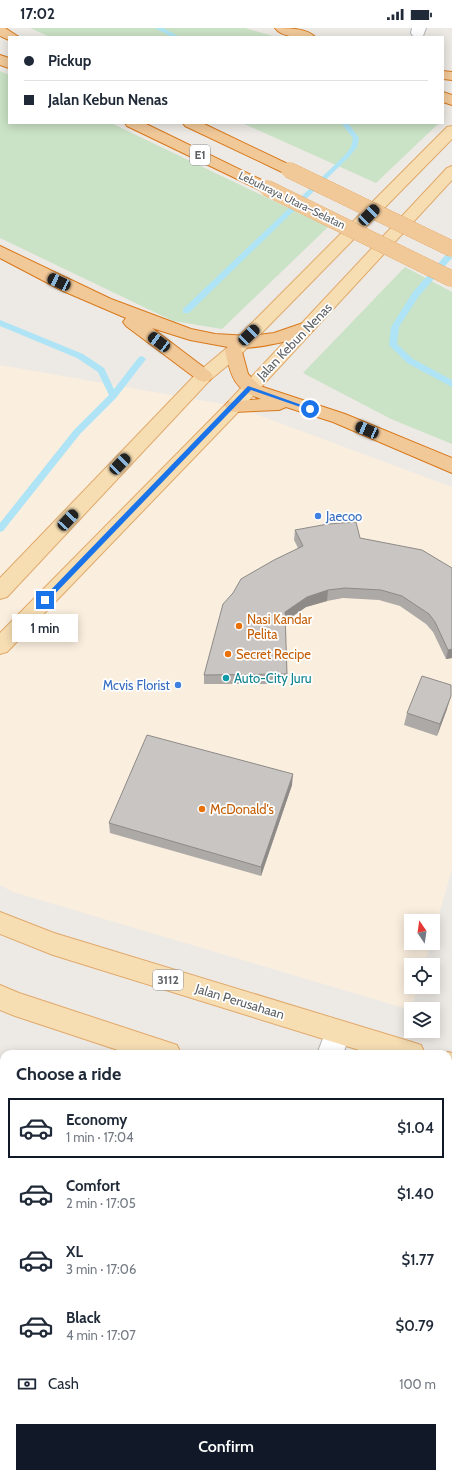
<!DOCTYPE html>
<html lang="en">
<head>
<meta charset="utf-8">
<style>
  :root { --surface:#fff; --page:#f6f6f7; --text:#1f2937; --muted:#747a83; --line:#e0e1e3; --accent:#111827 }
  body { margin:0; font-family:Cabin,sans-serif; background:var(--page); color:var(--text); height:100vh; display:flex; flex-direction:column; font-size:15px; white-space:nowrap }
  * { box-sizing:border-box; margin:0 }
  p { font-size:13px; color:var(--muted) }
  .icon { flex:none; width:22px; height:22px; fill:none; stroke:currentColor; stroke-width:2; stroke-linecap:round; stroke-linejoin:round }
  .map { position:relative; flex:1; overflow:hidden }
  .details { position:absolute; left:0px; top:1022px; width:452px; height:428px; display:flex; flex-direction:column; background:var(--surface); border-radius:12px 12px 0 0; box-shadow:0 2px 10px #0003 }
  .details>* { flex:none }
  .banner { position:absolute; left:8px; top:8px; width:436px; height:88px; border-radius:0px; box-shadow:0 2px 10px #0003; display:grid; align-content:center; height:88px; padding:0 16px; background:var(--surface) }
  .needle { width:26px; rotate:347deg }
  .controls { position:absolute; left:404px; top:886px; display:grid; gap:8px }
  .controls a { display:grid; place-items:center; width:36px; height:36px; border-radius:0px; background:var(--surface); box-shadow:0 2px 10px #0003; font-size:20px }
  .end { position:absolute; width:18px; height:18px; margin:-9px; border:5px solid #1a73e8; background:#fff; box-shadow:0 0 0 2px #fff }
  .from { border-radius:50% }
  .bubble { position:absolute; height:28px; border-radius:0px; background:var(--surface); box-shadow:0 2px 10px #0003; font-size:13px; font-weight:600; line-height:28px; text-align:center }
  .car { position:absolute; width:12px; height:24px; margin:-12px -6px; border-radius:5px; box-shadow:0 0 3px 1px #0007; background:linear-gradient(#222 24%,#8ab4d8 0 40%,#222 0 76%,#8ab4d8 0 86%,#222 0) }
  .banner b { display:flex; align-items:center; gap:14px; height:38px; font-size:15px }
  .banner b+b { border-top:1px solid var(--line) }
  .banner i { width:10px; height:10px; background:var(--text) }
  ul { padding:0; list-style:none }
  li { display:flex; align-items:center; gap:12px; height:60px; margin:0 8px 6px; padding:0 8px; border:2px solid transparent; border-radius:0px }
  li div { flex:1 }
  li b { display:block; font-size:15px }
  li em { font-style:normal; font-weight:600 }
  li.active { border-color:var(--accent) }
  li>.icon { width:36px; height:36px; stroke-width:1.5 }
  h2 { padding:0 16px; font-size:18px; line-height:48px }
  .pay { display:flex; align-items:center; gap:10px; height:44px; padding:0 16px; font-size:15px }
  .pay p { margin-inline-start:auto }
  .primary-button { display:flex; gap:8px; margin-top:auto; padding:8px 16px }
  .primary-button a { flex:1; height:46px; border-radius:0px; background:var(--accent); color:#fff; font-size:16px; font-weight:600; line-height:46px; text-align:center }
  .status { display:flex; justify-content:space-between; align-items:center; height:28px; padding:0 20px; background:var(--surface); direction:ltr }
  .status svg { height:11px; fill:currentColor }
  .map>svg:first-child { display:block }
  .commercial { fill:#faeede }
  .green { fill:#cae2c5 }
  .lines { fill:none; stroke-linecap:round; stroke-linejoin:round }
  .stream { fill:#aee4f5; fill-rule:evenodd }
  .minor-casing { stroke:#b0b3b6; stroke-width:2 }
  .major-casing { stroke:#e1a96b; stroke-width:2 }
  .highway-casing { stroke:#d8781a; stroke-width:2 }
  .minor { fill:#fff; fill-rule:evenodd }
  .major { fill:#f6ddb2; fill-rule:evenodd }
  .highway { fill:#f1c999; fill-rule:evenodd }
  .highway-bridge-casing { stroke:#d8781a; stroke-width:16; stroke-linecap:butt }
  .highway-bridge { stroke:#f1c999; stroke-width:16 }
  .wall { fill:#ada9a7 }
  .shaded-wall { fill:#8d8a88 }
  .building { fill:#c9c5c2; stroke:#8d8a88 }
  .route { fill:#1a73e8 }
  .shop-dot { fill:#3f7fe0; stroke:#fff; stroke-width:1.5 }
  .food-dot { fill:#e8710a; stroke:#fff; stroke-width:1.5 }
  .culture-dot { fill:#0f9aa8; stroke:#fff; stroke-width:1.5 }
  .labels { text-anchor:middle; stroke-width:3.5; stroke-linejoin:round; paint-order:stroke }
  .far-street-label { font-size:11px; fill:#5d6164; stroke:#fff }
  .shield { fill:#fff; stroke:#8e9092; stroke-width:1 }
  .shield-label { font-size:12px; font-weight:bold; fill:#5d6164 }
  .street-label { font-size:13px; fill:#5d6164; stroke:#fff }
  .shop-label { font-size:13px; fill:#366cbe; stroke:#fff; text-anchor:start }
  .food-label { font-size:13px; fill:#c56008; stroke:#fff; text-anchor:start }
  .culture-label { font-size:13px; fill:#0d838f; stroke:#fff; text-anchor:start }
</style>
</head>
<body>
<div class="status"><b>17:02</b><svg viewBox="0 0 49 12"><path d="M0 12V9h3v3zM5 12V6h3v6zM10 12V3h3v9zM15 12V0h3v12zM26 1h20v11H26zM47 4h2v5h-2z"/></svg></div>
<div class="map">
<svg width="452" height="1450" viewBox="0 0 452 1450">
  <rect width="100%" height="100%" fill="#edeae5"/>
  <!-- commercial -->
  <path class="commercial" d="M 0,337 L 234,378 L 452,459 L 452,841 L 433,907 L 433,893 L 411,893 L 411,915 L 431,915 L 424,937 L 411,937 L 411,959 L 418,959 L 411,982 L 13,864 L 0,857 Z"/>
  <!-- green -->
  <g class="green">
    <path d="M 30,0 L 245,0 L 276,9 L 50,9 Z"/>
    <path d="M 0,43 L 9,47 L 9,95 L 111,95 L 328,199 L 222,301 L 173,293 L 0,210 Z"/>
    <path d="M 242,95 L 439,95 L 376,155 Z"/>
    <path d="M 405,239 L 452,264 L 452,416 L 391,391 L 303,345 Z"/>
  </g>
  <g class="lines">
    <!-- stream -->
    <g class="stream">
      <path d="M 155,0 L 163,0 L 180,9 L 172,9 Z"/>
      <path d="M 341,95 L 348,95 L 359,110 L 357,119 L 349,129 L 189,285 L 183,285 L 183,281 L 345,127 L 351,119 L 353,110 Z"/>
      <path d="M 449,223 L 452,223 L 452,230 L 419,268 L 399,299 L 397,316 L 413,331 L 452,352 L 452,359 L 407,335 L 389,317 L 391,299 L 413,264 Z"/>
      <path d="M 0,292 L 83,326 L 104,340 L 114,361 L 139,329 L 142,328 L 146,331 L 116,370 L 80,406 L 3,503 L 0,504 L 0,495 L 74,402 L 109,367 L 98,344 L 77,330 L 0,298 Z"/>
    </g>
    <defs>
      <g id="minor">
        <path d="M 412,0 L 426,0 L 423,8 L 413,8 L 411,5 Z"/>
        <path d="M 338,992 L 347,995 L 351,1004 L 343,1026 L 317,1026 L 329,995 Z"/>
        <path d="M 0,1081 L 4,1082 L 4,1108 L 0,1107 Z"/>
        <path d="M 448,1232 L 452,1233 L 452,1261 L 448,1260 Z"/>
      </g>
      <g id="major">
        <path d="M 452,98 L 452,111 L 240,327 L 210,352 L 7,569 L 0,571 L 0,550 L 198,344 L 228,319 L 447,99 Z"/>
        <path d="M 452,138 L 452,152 L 240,382 L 7,624 L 0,626 L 0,605 L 228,374 L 447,140 Z"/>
        <path d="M 0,884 L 54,905 L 412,1014 L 421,1017 L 425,1026 L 372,1026 L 53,927 L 0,906 Z"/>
        <path d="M 0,957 L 19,965 L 168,1014 L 177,1017 L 181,1026 L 130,1026 L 15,988 L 0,982 Z"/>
        <path d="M 448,1024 L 452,1025 L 452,1051 L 448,1050 L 448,1026 L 444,1026 Z"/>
        <path d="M 448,1099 L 452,1100 L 452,1127 L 448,1126 Z"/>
      </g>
      <g id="highway">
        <path d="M 0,0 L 5,0 L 19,9 L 9,9 L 9,12 L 0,8 Z"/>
        <path d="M 275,0 C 287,0 307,0 315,9 C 303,9 283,11 275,0 Z"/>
        <path d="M 0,27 L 9,30 L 9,40 L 0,37 Z"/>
        <path d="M 443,43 L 452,44 L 452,52 L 443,51 Z"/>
        <path d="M 443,64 L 452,67 L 452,77 L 443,74 Z"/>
        <path d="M 125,95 L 144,95 L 272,157 L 275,160 L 272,163 L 262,163 L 127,98 Z"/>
        <path d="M 183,95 L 202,95 L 294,139 L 297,142 L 294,145 L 284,145 L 185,98 Z"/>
        <path d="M 0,218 L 111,271 L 191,301 L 215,306 L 249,308 L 274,305 L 306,294 L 312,296 L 315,300 C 307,312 256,320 241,320 L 248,346 L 260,358 L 345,386 L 452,430 L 452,445 L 333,394 L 286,379 L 279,382 L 234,384 L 228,382 L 225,378 L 228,374 L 261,371 C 234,362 231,348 225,323 L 228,319 L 190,312 L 152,300 L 210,344 L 213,348 L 210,352 L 204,354 L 198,352 L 126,298 L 123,294 L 126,290 L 63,263 L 0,230 Z"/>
      </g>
    </defs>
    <!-- minor casing -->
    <use href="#minor" class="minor-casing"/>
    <!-- major casing -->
    <use href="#major" class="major-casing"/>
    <!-- highway casing -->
    <use href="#highway" class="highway-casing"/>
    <!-- minor -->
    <use href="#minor" class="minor"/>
    <!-- major -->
    <use href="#major" class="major"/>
    <!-- highway -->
    <use href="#highway" class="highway"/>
    <defs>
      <g id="highway-bridge">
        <path d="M 289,142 L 452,221"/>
        <path d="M 267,160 L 452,251"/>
      </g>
    </defs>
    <!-- highway-bridge casing -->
    <use href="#highway-bridge" class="highway-bridge-casing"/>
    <!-- highway-bridge -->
    <use href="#highway-bridge" class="highway-bridge"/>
  </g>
  <!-- wall -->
  <g class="wall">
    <path d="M 295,502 L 360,510 L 452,540 L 452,630 L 446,631 L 433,604 L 426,596 L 400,578 L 379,572 L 343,570 L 327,573 L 306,579 L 285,594 L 287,646 L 286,656 L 204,656 L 204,647 L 233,565 L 298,520 L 294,512 Z"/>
    <path d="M 447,681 L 437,708 L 404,697 L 407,685 Z"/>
    <path d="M 292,757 L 261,848 L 110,805 L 109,795 Z"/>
  </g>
  <!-- shaded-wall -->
  <g class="shaded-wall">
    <path d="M 328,562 L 327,573 L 306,579 L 284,594 L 285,584 L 307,569 Z"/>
    <path d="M 452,621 L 452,630 L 446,631 L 448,622 Z"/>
    <path d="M 451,668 L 447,681 L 437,708 L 440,696 Z"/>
    <path d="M 293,746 L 292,757 L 261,848 L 261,839 Z"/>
  </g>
  <!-- building -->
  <g class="building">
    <path d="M 356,494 L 360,510 L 422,522 L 452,540 L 452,621 L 448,622 L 435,594 L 429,586 L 402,568 L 381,562 L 345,560 L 328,562 L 307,569 L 285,584 L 287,646 L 204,647 L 223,576 L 233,565 L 241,551 L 274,532 L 303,518 L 295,502 L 328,496 Z"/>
    <path d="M 422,648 L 451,657 L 451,668 L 440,696 L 407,685 Z"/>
    <path d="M 147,707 L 293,746 L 261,839 L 109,795 Z"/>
    <path d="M 4,1141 L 4,1446 L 448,1446 L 448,1282 L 452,1283 L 452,1450 L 0,1450 L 0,1150 Z"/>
  </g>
  <!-- route -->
  <path class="route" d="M 248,358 L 313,381 L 309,382 L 251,362 L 47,574 L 42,574 L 42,571 Z"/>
  <!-- markers -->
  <g class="shop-dot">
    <circle cx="318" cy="488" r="4"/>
    <circle cx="178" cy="657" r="4"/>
  </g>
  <g class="food-dot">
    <circle cx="239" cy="598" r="4"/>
    <circle cx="228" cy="626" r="4"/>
    <circle cx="202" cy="781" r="4"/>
  </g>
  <circle class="culture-dot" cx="226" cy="650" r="4"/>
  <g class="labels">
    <!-- far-street labels -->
    <g class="far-street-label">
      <text transform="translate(292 172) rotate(26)" y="4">Lebuhraya Utara–Selatan</text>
    </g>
    <!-- shield labels -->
    <g class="shield">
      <rect x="190" y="117" width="20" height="20" rx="3"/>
      <rect x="153" y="942" width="30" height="20" rx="3"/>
    </g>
    <g class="shield-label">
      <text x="200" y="131">E1</text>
      <text x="168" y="956">3112</text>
    </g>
    <!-- street labels -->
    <g class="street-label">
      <text transform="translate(294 313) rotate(-46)" y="5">Jalan Kebun Nenas</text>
      <text transform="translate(240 973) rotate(17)" y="5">Jalan Perusahaan</text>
    </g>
    <!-- shop labels -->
    <g class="shop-label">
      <text x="326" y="493">Jaecoo</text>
      <text x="170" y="662" text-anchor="end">Mcvis Florist</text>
    </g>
    <!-- food labels -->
    <g class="food-label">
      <text x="247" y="596">Nasi Kandar<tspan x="247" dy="15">Pelita</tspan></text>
      <text x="236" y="631">Secret Recipe</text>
      <text x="210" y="786">McDonald's</text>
    </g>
    <!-- culture labels -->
    <g class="culture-label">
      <text x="234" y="655">Auto-City Juru</text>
    </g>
  </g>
</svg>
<div class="controls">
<a><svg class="needle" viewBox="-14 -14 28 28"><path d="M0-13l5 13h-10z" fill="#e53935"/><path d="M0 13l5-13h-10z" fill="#747a83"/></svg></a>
<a><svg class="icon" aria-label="locate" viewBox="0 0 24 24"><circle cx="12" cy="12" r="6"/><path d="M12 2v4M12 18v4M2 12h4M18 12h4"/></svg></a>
<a><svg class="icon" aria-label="layers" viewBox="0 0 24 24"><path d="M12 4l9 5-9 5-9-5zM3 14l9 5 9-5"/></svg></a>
</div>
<i class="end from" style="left:310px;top:381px"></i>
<i class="end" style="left:45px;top:572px"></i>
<div class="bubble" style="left:12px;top:586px;width:66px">1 min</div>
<i class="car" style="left:369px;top:187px;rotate:45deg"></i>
<i class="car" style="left:59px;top:254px;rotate:295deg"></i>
<i class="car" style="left:249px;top:307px;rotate:46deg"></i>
<i class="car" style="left:159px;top:314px;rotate:307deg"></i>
<i class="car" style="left:367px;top:402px;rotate:293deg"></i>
<i class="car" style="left:120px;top:436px;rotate:44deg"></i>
<i class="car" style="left:68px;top:492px;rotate:43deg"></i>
<div class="banner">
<b><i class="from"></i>Pickup</b>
<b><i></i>Jalan Kebun Nenas</b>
</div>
<section class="details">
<h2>Choose a ride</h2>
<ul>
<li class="active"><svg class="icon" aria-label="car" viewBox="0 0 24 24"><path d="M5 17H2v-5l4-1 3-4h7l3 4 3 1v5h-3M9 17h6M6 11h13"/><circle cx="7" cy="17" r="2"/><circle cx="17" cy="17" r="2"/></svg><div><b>Economy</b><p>1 min · 17:04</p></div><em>$1.04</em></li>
<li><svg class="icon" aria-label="car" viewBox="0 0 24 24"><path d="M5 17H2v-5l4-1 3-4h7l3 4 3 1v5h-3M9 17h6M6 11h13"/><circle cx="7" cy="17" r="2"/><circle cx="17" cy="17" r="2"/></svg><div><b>Comfort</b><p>2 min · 17:05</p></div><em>$1.40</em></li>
<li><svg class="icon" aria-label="car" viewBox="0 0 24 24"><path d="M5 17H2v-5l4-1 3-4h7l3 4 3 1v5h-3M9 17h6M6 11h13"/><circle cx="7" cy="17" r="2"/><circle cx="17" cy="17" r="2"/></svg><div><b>XL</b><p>3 min · 17:06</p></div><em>$1.77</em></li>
<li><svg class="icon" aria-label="car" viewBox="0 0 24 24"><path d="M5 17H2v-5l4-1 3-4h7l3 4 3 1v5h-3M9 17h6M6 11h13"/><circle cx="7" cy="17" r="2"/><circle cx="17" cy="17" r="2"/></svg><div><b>Black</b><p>4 min · 17:07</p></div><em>$0.79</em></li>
</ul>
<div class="pay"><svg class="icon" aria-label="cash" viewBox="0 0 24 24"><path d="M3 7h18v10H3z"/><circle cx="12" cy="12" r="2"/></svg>Cash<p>100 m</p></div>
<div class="primary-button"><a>Confirm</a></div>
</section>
</div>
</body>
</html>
